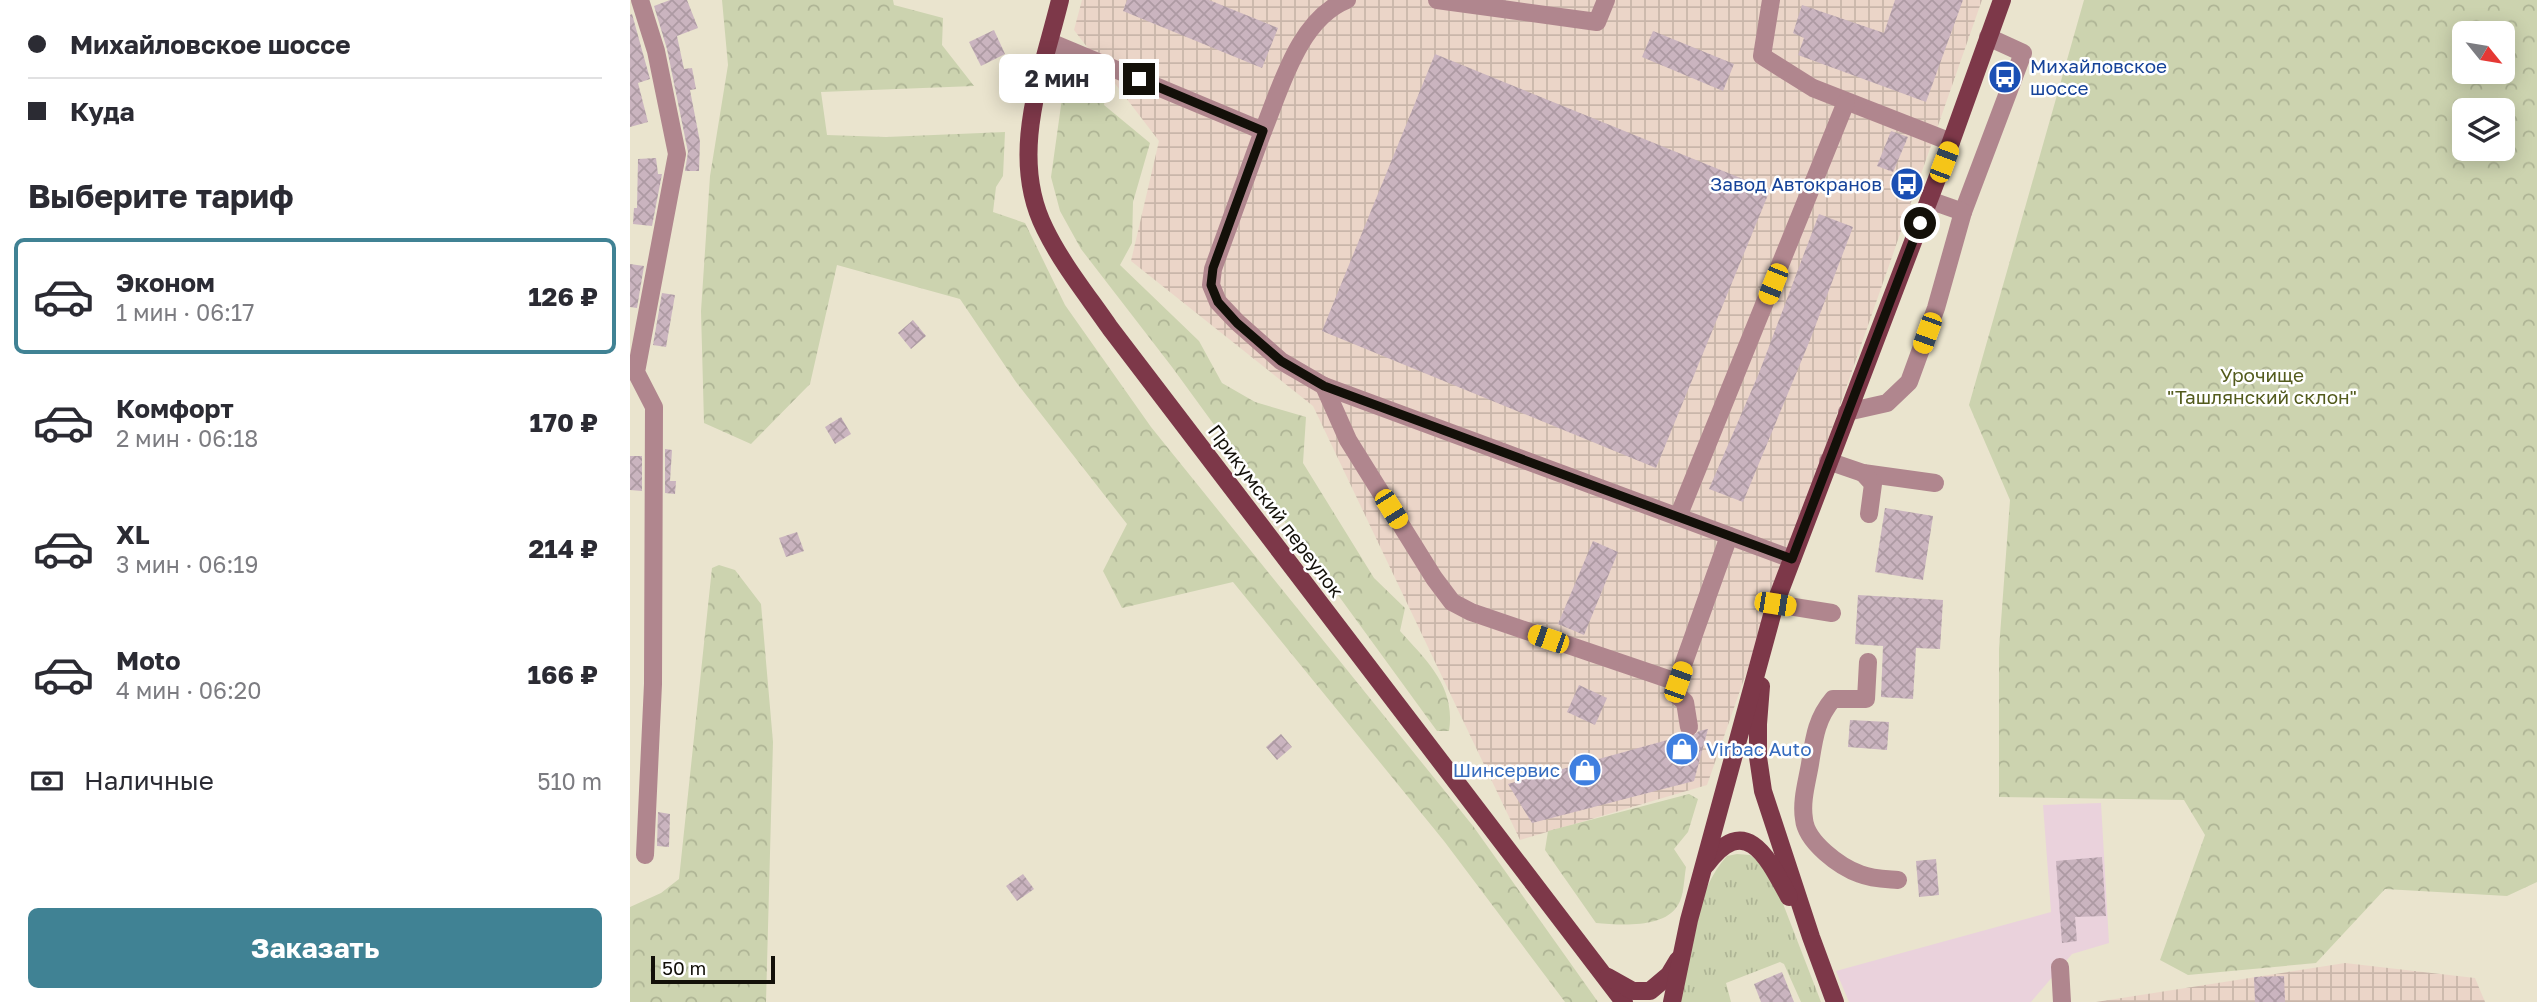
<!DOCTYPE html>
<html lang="ru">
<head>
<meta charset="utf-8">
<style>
  :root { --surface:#fff; --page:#f7f7f7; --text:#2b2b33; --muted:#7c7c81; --line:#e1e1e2; --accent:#408294 }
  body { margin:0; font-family:"Golos Text",sans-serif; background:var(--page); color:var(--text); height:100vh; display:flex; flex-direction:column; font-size:26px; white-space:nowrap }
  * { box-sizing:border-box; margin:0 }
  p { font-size:23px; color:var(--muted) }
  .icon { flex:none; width:38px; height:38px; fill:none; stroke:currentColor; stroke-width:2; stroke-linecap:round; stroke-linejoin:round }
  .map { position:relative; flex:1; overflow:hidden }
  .drawer { display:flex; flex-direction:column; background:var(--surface); width:630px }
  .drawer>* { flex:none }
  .banner { display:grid; align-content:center; height:154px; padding:0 28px; background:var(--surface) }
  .needle { width:46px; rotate:120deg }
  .tools { position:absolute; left:1822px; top:21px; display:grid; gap:14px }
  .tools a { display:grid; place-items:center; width:63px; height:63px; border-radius:10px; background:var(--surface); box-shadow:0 4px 18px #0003; font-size:35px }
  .scale { position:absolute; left:21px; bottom:18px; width:124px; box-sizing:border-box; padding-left:7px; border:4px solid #131009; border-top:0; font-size:19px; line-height:24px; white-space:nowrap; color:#131009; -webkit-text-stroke:5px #fff; paint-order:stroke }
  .end { position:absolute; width:32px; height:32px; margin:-16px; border:9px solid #131009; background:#fff; box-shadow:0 0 0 4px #fff }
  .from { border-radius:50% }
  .bubble { position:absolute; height:49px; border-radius:10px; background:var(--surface); box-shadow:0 4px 18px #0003; font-size:23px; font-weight:700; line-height:49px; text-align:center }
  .car { position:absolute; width:21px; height:42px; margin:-21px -10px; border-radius:9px; box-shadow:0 0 5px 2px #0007; background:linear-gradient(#f5c518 24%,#345 0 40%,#f5c518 0 76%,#345 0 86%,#f5c518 0) }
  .banner b { display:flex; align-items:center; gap:24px; height:66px; font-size:26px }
  .banner b+b { border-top:2px solid var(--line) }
  .banner i { width:18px; height:18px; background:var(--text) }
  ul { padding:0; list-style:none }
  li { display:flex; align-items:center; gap:21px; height:116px; margin:0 14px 10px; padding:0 14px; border:4px solid transparent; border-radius:10px }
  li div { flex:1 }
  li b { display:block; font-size:26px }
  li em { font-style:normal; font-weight:700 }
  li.on { border-color:var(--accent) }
  li>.icon { width:63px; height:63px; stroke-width:1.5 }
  h2 { padding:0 28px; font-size:32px; line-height:84px }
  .pay { display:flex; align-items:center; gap:18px; height:77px; padding:0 28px; font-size:26px }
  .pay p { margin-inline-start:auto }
  .action { display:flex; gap:14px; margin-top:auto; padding:14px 28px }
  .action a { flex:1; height:80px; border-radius:10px; background:var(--accent); color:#fff; font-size:28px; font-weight:700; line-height:80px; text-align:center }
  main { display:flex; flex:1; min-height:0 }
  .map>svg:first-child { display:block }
  .commercial { fill:#ead2dc }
  .industrial { fill:url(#industrial-grid) }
  .grass { fill:url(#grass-tufts) }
  .forest { fill:url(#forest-crowns); fill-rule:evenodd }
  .building { fill:url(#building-cross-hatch) }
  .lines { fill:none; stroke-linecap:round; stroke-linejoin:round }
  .minor { stroke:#b0868e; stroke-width:18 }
  .major { stroke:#7d3849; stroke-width:18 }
  .route { stroke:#131009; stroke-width:9 }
  .labels { text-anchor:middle; stroke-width:5; stroke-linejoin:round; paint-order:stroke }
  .transit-label { font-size:19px; fill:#164399; stroke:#fff; text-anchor:start }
  .park-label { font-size:19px; fill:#535b1d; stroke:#fff }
  .street-label { font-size:19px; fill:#131009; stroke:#fff }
  .shop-label { font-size:19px; fill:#366cbe; stroke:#fff; text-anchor:start }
</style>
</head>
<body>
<main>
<section class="drawer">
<div class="banner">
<b><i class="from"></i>Михайловское шоссе</b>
<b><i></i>Куда</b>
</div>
<h2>Выберите тариф</h2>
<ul>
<li class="on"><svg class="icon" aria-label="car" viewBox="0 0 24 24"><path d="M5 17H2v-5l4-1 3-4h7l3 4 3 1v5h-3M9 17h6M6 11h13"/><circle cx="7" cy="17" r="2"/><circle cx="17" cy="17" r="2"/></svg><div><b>Эконом</b><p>1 мин · 06:17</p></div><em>126 ₽</em></li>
<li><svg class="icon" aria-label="car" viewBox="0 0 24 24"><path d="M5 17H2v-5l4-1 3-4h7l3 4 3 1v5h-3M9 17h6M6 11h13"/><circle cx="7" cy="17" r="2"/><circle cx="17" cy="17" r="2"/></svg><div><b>Комфорт</b><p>2 мин · 06:18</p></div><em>170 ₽</em></li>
<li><svg class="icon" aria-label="car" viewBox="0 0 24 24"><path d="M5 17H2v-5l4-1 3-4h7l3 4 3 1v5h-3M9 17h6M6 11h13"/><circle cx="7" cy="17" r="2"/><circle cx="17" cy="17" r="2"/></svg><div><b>XL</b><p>3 мин · 06:19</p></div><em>214 ₽</em></li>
<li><svg class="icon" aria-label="car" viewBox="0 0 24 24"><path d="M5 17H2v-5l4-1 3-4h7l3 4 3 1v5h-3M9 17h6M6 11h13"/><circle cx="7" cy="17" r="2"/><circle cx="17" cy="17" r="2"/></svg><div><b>Moto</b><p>4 мин · 06:20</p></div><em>166 ₽</em></li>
</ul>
<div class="pay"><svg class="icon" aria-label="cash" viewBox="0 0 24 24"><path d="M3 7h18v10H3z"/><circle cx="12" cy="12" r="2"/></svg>Наличные<p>510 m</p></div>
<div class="action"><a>Заказать</a></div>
</section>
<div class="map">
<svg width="1907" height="1002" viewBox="0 0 1907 1002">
  <defs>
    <pattern id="industrial-grid" width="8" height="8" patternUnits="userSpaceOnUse" patternTransform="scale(1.75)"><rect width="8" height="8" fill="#ebd5c8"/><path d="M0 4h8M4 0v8" fill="none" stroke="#c9b6aa"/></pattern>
    <pattern id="grass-tufts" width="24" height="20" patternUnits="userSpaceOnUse" patternTransform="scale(1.75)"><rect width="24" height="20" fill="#ccd3af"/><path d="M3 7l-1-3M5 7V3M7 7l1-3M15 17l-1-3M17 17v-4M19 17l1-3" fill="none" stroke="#aeb495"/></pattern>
    <pattern id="forest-crowns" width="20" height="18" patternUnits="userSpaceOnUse" patternTransform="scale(1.75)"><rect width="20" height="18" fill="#ccd3af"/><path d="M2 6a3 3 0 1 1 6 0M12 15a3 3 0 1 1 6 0" fill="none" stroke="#aeb495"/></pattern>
    <pattern id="building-cross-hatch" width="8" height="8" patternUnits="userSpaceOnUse" patternTransform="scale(1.75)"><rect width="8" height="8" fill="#cab4bf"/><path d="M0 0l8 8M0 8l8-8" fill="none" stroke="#ad9aa3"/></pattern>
  </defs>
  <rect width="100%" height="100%" fill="#eae4ce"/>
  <!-- commercial -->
  <path class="commercial" d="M 1471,803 L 1479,943 L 1442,954 L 1401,1002 L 1219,1002 L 1206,971 L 1421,912 L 1413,805 Z"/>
  <!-- industrial -->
  <g class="industrial">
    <path d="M 452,0 L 1352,0 L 1077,785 L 890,840 L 683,406 L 501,261 L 529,141 L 444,30 Z"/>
    <path d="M 1715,963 L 1845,978 L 1855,1002 L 1466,1002 Z"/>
  </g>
  <!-- grass -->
  <path class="grass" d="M 1107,854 L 1120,855 L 1140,870 L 1191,1002 L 1171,1002 L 1154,964 L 1150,962 L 1096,983 L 1101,1002 L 1047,1002 C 1058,957 1065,890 1097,856 Z"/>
  <!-- forest -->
  <g class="forest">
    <path d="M 92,0 L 263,0 L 264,5 L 313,18 L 312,45 L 344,86 L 191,92 L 197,135 L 256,137 L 375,132 L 373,176 L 366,187 L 363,212 L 395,223 L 435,305 L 521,427 L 843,826 L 968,1002 L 935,1002 L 814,841 L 603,582 L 492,608 L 473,571 L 497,524 L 386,382 L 330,299 L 207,265 L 180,384 L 121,444 L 74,423 L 71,311 L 80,176 L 98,65 Z"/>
    <path d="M 1454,0 L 1907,0 L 1907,882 L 1877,896 L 1755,889 L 1686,963 L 1558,975 L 1530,960 L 1575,835 L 1554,800 L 1369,797 L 1369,649 L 1380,500 L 1339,405 ZM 1872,33 L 1872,72 L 1834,72 L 1834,33 ZM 1872,110 L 1872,149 L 1834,149 L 1834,110 Z"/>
    <path d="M 447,68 L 478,87 L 474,105 L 520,143 L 503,202 L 502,243 L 490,265 L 569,341 L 592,383 L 625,402 L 676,417 L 673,463 L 744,578 L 775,608 L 770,631 C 797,661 826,687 819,731 L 807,731 L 542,367 L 451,249 L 430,211 L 421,177 L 435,77 Z"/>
    <path d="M 89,565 L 105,570 L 131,604 L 143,742 L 136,1002 L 0,1002 L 0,907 L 31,893 L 49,879 L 82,568 Z"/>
    <path d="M 1059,794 L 1068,799 L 1058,832 L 1044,849 L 1056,867 C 1054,878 1054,896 1048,905 C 1034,929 989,925 966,923 L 915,850 L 918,831 Z"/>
  </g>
  <!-- building -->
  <g class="building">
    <path d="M 40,0 L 57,0 L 68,28 L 47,36 L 54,69 L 62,68 L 66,89 L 60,90 L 70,142 L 69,171 L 55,171 L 58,152 L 37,49 L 24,6 Z"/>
    <path d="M 497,0 L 579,0 L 648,28 L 632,68 L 493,11 Z"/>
    <path d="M 1265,0 L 1333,0 L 1296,102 L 1168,55 L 1174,38 L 1163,33 L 1172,5 L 1254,33 Z"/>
    <path d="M 2,14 L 20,79 L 8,83 L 18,122 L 0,127 L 0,15 Z"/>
    <path d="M 364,30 L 375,54 L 351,66 L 339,42 Z"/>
    <path d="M 1023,31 L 1104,64 L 1093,91 L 1012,57 Z"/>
    <path d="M 805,54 L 1140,190 L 1026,468 L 692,331 Z"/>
    <path d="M 1261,131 L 1278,137 L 1263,172 L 1247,166 Z"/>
    <path d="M 26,158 L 28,174 L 32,174 L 22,226 L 3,224 L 4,208 L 7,208 L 8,159 Z"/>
    <path d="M 1189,214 L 1223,227 L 1180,340 L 1113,502 L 1079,489 L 1129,373 Z"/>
    <path d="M 0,264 L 14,266 L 7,308 L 0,307 Z"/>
    <path d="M 32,293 L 45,295 L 36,347 L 23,345 Z"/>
    <path d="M 283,320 L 296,336 L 281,349 L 268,333 Z"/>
    <path d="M 211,417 L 221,434 L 205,444 L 195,427 Z"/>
    <path d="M 35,449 L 42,450 L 40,481 L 46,481 L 45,494 L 35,493 Z"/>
    <path d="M 0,456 L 12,456 L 12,491 L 0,490 Z"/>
    <path d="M 1255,508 L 1303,516 L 1293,580 L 1245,572 Z"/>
    <path d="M 167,532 L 174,551 L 156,557 L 149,538 Z"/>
    <path d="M 963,541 L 988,552 L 954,635 L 928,624 Z"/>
    <path d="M 1228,595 L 1313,600 L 1310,649 L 1286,648 L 1283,699 L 1251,697 L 1253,646 L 1225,644 Z"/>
    <path d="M 949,685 L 977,698 L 965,725 L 937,712 Z"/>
    <path d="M 1220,720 L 1259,722 L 1257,750 L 1218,747 Z"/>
    <path d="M 1078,729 L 1064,781 L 902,823 L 878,784 L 1052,736 L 1061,738 L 1069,731 Z"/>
    <path d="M 651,734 L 662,747 L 647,760 L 636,747 Z"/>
    <path d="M 28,812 L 40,814 L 39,847 L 27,846 Z"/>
    <path d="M 1472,857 L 1476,916 L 1445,917 L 1447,941 L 1432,943 L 1426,861 Z"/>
    <path d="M 1306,859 L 1309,895 L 1289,897 L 1286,861 Z"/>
    <path d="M 393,874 L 404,889 L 387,901 L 376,886 Z"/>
    <path d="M 1152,972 L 1164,1002 L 1131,1002 L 1124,984 Z"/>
    <path d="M 1654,976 L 1655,1002 L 1625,1002 L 1624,977 Z"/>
  </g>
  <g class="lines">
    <!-- minor -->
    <g class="minor">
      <path d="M 10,0 L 26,51 L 47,154 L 6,372 L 24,407 L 23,684 L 15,855"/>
      <path d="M 807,0 L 967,22 L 976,0"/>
      <path d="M 1141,0 L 1132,56 L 1183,88 L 1321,142"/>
      <path d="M 420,42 L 633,131 L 583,269 L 581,285 L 588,302 L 607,322 L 651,361 L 694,386 L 1162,559"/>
      <path d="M 633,131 C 651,87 669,19 717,0"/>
      <path d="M 1333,212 L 1393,53 L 1358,37"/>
      <path d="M 694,386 L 718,440 L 804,578 L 822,602 L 841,612 L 1047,682 L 1099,536"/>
      <path d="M 1217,412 L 1257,403 L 1279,382 L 1306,308 L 1333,212 L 1299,200"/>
      <path d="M 1198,461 L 1233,473 L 1305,483"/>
      <path d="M 1233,473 L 1243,484 L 1239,514"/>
      <path d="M 1048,517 L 1216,102"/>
      <path d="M 1145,604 L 1202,613"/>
      <path d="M 1238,662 L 1236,699 L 1203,699 C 1186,719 1184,739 1180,764 C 1177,782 1171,801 1174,819 C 1176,842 1210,867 1230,874 C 1242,879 1256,879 1268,880"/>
      <path d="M 1047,682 L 1043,692 L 1055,702 L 1059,727"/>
      <path d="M 1430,967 L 1432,1002"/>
    </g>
    <!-- major -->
    <g class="major">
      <path d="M 430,0 C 412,74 378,156 415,229 C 432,264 458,296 480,328 L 994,1002"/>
      <path d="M 1131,686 L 1128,724 L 1128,757 L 1133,791 L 1181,937 L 1205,1002"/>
      <path d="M 1076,865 C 1116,811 1138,858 1159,897"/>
      <path d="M 978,977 L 1003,991 L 1020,991 L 1039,975 L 1048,960"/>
      <path d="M 1042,1002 L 1059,920 L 1145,604 L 1321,142 L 1372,0"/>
    </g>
  </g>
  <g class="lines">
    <!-- route -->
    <path class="route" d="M 509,79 L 633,131 L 583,268 L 581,285 L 588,302 L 607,323 L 651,361 L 694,386 L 1162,559 L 1290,223"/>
  </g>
  <!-- icons -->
  <defs>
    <symbol id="bus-disc" viewBox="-11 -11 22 22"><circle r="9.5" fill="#1a4fb4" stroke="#fff"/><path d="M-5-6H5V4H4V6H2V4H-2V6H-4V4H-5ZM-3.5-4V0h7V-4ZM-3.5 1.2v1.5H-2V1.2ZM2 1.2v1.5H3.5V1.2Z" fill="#fff"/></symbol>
    <symbol id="shop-disc" viewBox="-11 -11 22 22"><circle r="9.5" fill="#3f7fe0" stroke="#fff"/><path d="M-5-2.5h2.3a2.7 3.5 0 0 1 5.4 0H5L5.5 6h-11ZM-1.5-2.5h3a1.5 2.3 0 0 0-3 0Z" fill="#fff"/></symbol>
  </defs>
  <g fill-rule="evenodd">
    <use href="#bus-disc" x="1356" y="58" width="38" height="38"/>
    <use href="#bus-disc" x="1258" y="165" width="38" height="38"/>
    <use href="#shop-disc" x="1033" y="730" width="38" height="38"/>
    <use href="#shop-disc" x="936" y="751" width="38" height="38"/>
  </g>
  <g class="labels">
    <!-- transit labels -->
    <g class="transit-label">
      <text x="1400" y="73">Михайловское<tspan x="1400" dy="22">шоссе</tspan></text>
      <text x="1252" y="191" text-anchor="end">Завод Автокранов</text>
    </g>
    <!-- park labels -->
    <g class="park-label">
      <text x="1632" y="382">Урочище<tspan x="1632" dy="22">"Ташлянский склон"</tspan></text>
    </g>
    <!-- street labels -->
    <g class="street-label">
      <text transform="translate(646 511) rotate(53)" y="7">Прикумский переулок</text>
    </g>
    <!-- shop labels -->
    <g class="shop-label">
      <text x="1076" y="756">Virbac Auto</text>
      <text x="930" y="777" text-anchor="end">Шинсервис</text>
    </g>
  </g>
</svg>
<div class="tools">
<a><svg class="needle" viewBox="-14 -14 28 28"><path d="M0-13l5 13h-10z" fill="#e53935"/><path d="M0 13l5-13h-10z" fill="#7c7c81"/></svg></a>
<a><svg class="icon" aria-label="layers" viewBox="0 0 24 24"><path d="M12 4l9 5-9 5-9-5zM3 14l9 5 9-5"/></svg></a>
</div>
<div class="scale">50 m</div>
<i class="end from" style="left:1290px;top:223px"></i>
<i class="end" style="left:509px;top:79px"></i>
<div class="bubble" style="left:369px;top:54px;width:116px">2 мин</div>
<i class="car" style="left:1314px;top:162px;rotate:21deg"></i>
<i class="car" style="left:1143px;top:284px;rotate:202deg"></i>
<i class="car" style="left:1297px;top:333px;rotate:200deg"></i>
<i class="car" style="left:761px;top:509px;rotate:148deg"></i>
<i class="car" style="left:1145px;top:604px;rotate:99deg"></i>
<i class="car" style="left:918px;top:639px;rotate:289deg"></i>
<i class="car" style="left:1048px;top:682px;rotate:19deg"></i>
</div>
</main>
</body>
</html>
